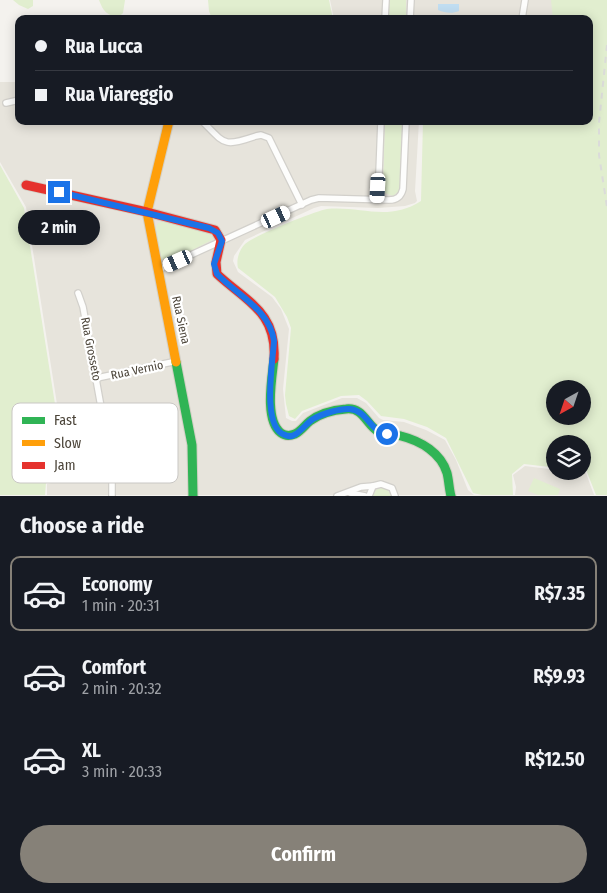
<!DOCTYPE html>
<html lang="en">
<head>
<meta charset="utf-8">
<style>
  :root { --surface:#171b24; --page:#20242c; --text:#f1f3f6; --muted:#9ea1a6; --line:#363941; --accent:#868178 }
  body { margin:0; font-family:"Fira Sans Condensed",sans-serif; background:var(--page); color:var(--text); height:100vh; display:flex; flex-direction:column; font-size:19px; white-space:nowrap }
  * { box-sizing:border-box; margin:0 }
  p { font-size:16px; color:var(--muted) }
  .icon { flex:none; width:28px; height:28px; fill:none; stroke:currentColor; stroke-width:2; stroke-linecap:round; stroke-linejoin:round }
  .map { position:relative; height:496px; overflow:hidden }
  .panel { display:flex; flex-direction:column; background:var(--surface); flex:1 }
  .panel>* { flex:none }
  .banner { position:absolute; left:15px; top:15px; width:578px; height:110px; border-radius:10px; box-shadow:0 2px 12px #0003; display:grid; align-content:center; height:110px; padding:0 20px; background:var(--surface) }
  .needle { width:32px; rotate:220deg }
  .fabs { position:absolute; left:546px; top:380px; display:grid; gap:10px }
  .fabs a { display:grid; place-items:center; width:45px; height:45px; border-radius:50%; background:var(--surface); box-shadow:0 2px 12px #0003; font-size:25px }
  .end { position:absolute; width:22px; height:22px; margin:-11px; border:6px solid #1a73e8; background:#fff; box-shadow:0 0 0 2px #fff }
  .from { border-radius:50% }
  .bubble { position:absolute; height:35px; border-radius:18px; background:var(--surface); box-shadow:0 2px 12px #0003; font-size:16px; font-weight:700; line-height:35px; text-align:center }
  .car { position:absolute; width:15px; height:30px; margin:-15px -8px; border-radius:6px; box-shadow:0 0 4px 1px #0007; background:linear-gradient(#fff 24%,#345 0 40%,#fff 0 76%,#345 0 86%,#fff 0) }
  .banner b { display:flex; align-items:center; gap:18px; height:48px; font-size:19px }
  .banner b+b { border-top:1px solid var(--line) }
  .banner i { width:12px; height:12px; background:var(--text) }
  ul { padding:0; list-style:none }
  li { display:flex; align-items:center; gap:15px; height:75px; margin:0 10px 8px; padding:0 10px; border:2px solid transparent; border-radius:10px }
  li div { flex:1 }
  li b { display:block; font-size:19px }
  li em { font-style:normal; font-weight:700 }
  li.on { border-color:var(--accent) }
  li>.icon { width:45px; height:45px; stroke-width:1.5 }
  h2 { padding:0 20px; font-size:22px; line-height:60px }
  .cta { display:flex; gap:10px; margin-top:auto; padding:10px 20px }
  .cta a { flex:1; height:58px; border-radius:30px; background:var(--accent); color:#fff; font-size:20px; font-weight:700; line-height:58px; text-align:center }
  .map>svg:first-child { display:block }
  .residential { fill:#e7e4dc }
  .green { fill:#e1eecf; fill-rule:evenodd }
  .water { fill:#c0ddf1 }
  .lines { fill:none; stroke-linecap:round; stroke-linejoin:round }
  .street-casing { stroke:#d2d0cb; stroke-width:8 }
  .fast-casing { stroke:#d3cfc5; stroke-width:11 }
  .slow-casing { stroke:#d3cfc5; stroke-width:11 }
  .jam-casing { stroke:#d3cfc5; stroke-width:11 }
  .street { stroke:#fdfdfc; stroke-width:5.5 }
  .fast { stroke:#30b455; stroke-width:9 }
  .slow { stroke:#ff9f0a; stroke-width:9 }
  .jam { stroke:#e5322d; stroke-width:9 }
  .rail { stroke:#dbdbda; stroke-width:2; stroke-dasharray:6 6; stroke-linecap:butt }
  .route { stroke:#1a73e8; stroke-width:6 }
  .labels { text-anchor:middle; stroke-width:4.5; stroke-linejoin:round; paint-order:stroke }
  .street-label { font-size:12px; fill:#4b4439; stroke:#fff }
  .key { fill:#fff; stroke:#c9c7c4; stroke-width:1 }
  .key-label { font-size:14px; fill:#4b4439 }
</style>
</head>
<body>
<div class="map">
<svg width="607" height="496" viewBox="0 0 607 496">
  <rect width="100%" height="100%" fill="#f4f2ee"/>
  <!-- residential -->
  <g class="residential">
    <path d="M 330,0 L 582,0 L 580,19 L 334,19 Z"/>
    <path d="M 0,82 L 19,82 L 19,121 L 230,121 L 234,125 L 242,121 L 419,121 L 415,191 L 417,201 L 415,203 L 405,206 L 378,208 L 321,206 L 314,208 L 245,240 L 234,256 L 233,261 L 238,272 L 272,297 L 281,309 L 289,329 L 283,389 L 286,418 L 292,421 L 296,421 L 303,413 L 342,398 L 357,398 L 366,403 L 379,418 L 383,420 L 404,422 L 426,430 L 445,440 L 456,460 L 468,490 L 474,495 L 47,495 L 47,484 L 64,480 L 73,475 L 57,404 L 26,207 L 0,162 Z"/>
    <path d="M 583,465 L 594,495 L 515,495 L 516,487 L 513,475 L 525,466 L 549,469 L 555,467 L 555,471 L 582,471 Z"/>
  </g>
  <!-- green -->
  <g class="green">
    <path d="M 13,0 L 33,0 L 33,6 L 28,9 L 19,5 Z"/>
    <path d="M 99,0 L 125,0 L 123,13 L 119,17 C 107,16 103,11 99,0 Z"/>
    <path d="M 208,0 L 329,0 L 333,19 L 212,19 L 209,11 Z"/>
    <path d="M 389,0 L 406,0 L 406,19 L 388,19 Z"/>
    <path d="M 551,0 L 607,0 L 607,495 L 596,495 L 583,462 L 582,444 L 555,444 L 555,465 L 550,467 L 524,464 L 512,474 L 513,495 L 482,495 L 473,493 L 446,438 L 427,427 L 404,419 L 381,416 L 367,401 L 359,395 L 341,396 L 302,411 L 295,419 L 289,416 L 286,404 L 285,395 L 291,328 L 287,317 L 275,297 L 238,268 C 236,260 239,250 245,244 C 253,236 315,211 327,209 C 362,206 388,222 421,201 L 423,121 L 589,121 L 589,19 L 553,19 ZM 555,389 L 582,389 L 582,416 L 555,416 Z"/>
    <path d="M 385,121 L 402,121 L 400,190 L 393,196 L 385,193 L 383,189 Z"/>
    <path d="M 0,165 L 24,208 L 55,404 L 72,475 L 46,483 L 45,495 L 0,495 Z"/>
    <path d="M 165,221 L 210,232 L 213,239 L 210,241 L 171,261 L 162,259 L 160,255 L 154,230 L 158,223 Z"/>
    <path d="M 534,478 L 560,489 L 558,495 L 538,495 L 528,491 Z"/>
    <path d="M 381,488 L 388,490 L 391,496 L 373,496 L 376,490 Z"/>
  </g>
  <!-- water -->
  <path class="water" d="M 438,4 L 459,4 L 459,11 C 452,14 445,13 438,10 Z"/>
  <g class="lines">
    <defs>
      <g id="street">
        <path d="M 385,19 L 386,0"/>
        <path d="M 410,19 L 411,0"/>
        <path d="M 522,19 L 525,0"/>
        <path d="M 6,103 L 19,100"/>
        <path d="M 202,121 C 226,145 223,147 256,136 L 261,135 L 269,138 L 302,205"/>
        <path d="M 378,199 L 381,121"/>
        <path d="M 158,270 L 311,200 L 319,198 L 389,200 C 397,200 401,197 403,189 L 406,121"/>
        <path d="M 78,293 L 83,307 L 109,451 L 112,471 L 112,496"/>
        <path d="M 97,378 L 177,361"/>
        <path d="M 350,493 L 365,496"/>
        <path d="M 337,496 L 361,487 L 373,486"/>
        <path d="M 369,496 L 373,486 L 381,484 L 392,488 L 395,496"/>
      </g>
      <g id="fast">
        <path d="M 274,359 C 272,378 264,420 281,433 C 285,436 290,436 295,434 C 301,431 305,425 310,421 C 319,414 334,410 346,409 C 364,407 366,425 379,432 C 386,435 394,434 401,436 C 421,441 441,453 447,473 C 449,481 449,489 451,496"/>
        <path d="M 176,362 L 192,445 L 193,496"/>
      </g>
      <path id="slow" d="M 169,121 L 147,212 L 176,362"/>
      <path id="jam" d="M 26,185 L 147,212 L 215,230 L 221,240 L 216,262 L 217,274 C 247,302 277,312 274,359"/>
    </defs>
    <!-- street casing -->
    <use href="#street" class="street-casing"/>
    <!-- fast casing -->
    <use href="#fast" class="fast-casing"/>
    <!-- slow casing -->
    <use href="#slow" class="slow-casing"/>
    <!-- jam casing -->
    <use href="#jam" class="jam-casing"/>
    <!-- street -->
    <use href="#street" class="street"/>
    <!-- fast -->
    <use href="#fast" class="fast"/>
    <!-- slow -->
    <use href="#slow" class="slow"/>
    <!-- jam -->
    <use href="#jam" class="jam"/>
    <!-- rail -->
    <path class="rail" d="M 607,45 L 599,123 L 599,155 L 607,207"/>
  </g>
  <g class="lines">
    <!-- route -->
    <path class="route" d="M 59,192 L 209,228 L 218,233 L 222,241 L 214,264 L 217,274 C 237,295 270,310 274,341 C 273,360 261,428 285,435 C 289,437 293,436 296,434 C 302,430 307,423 313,419 C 322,414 340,408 350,409 C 368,411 370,432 387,434"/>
  </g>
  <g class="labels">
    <!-- street labels -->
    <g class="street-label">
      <text transform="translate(181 320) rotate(78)" y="4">Rua Siena</text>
      <text transform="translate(91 349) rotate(79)" y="4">Rua Grosseto</text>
      <text transform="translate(137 370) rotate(-12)" y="4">Rua Vernio</text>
    </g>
  </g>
  <!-- legend -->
  <rect x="12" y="403" width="166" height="80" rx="8" class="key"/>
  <rect x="22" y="417" width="23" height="7" fill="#30b455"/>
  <rect x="22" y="440" width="23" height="6" fill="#ff9f0a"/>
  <rect x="22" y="462" width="23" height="7" fill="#e5322d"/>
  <g class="key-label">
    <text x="54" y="425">Fast</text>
    <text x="54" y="448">Slow</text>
    <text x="54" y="470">Jam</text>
  </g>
</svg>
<div class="fabs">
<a><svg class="needle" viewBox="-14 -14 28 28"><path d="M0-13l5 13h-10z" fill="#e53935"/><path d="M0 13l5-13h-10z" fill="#9ea1a6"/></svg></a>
<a><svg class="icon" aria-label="layers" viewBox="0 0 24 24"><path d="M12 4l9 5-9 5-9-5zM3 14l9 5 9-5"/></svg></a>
</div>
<i class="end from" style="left:387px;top:434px"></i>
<i class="end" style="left:59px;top:192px"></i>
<div class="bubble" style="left:18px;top:210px;width:82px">2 min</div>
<i class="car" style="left:378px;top:188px;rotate:183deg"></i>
<i class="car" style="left:276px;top:217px;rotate:65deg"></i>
<i class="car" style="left:178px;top:261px;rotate:246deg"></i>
<div class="banner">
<b><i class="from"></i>Rua Lucca</b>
<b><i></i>Rua Viareggio</b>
</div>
</div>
<section class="panel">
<h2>Choose a ride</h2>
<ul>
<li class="on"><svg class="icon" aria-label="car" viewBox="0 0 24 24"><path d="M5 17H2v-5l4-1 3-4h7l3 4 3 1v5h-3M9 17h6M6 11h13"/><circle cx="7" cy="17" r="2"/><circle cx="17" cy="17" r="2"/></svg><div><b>Economy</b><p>1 min · 20:31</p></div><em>R$7.35</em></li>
<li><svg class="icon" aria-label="car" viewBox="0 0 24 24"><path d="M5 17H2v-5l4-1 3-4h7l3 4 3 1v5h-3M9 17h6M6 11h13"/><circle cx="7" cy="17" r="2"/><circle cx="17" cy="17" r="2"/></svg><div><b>Comfort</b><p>2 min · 20:32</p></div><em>R$9.93</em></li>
<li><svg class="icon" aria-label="car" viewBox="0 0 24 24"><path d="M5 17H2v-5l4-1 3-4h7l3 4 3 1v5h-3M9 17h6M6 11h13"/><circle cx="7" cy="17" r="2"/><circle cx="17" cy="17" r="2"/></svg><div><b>XL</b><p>3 min · 20:33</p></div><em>R$12.50</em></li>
</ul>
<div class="cta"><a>Confirm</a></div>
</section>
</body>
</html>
